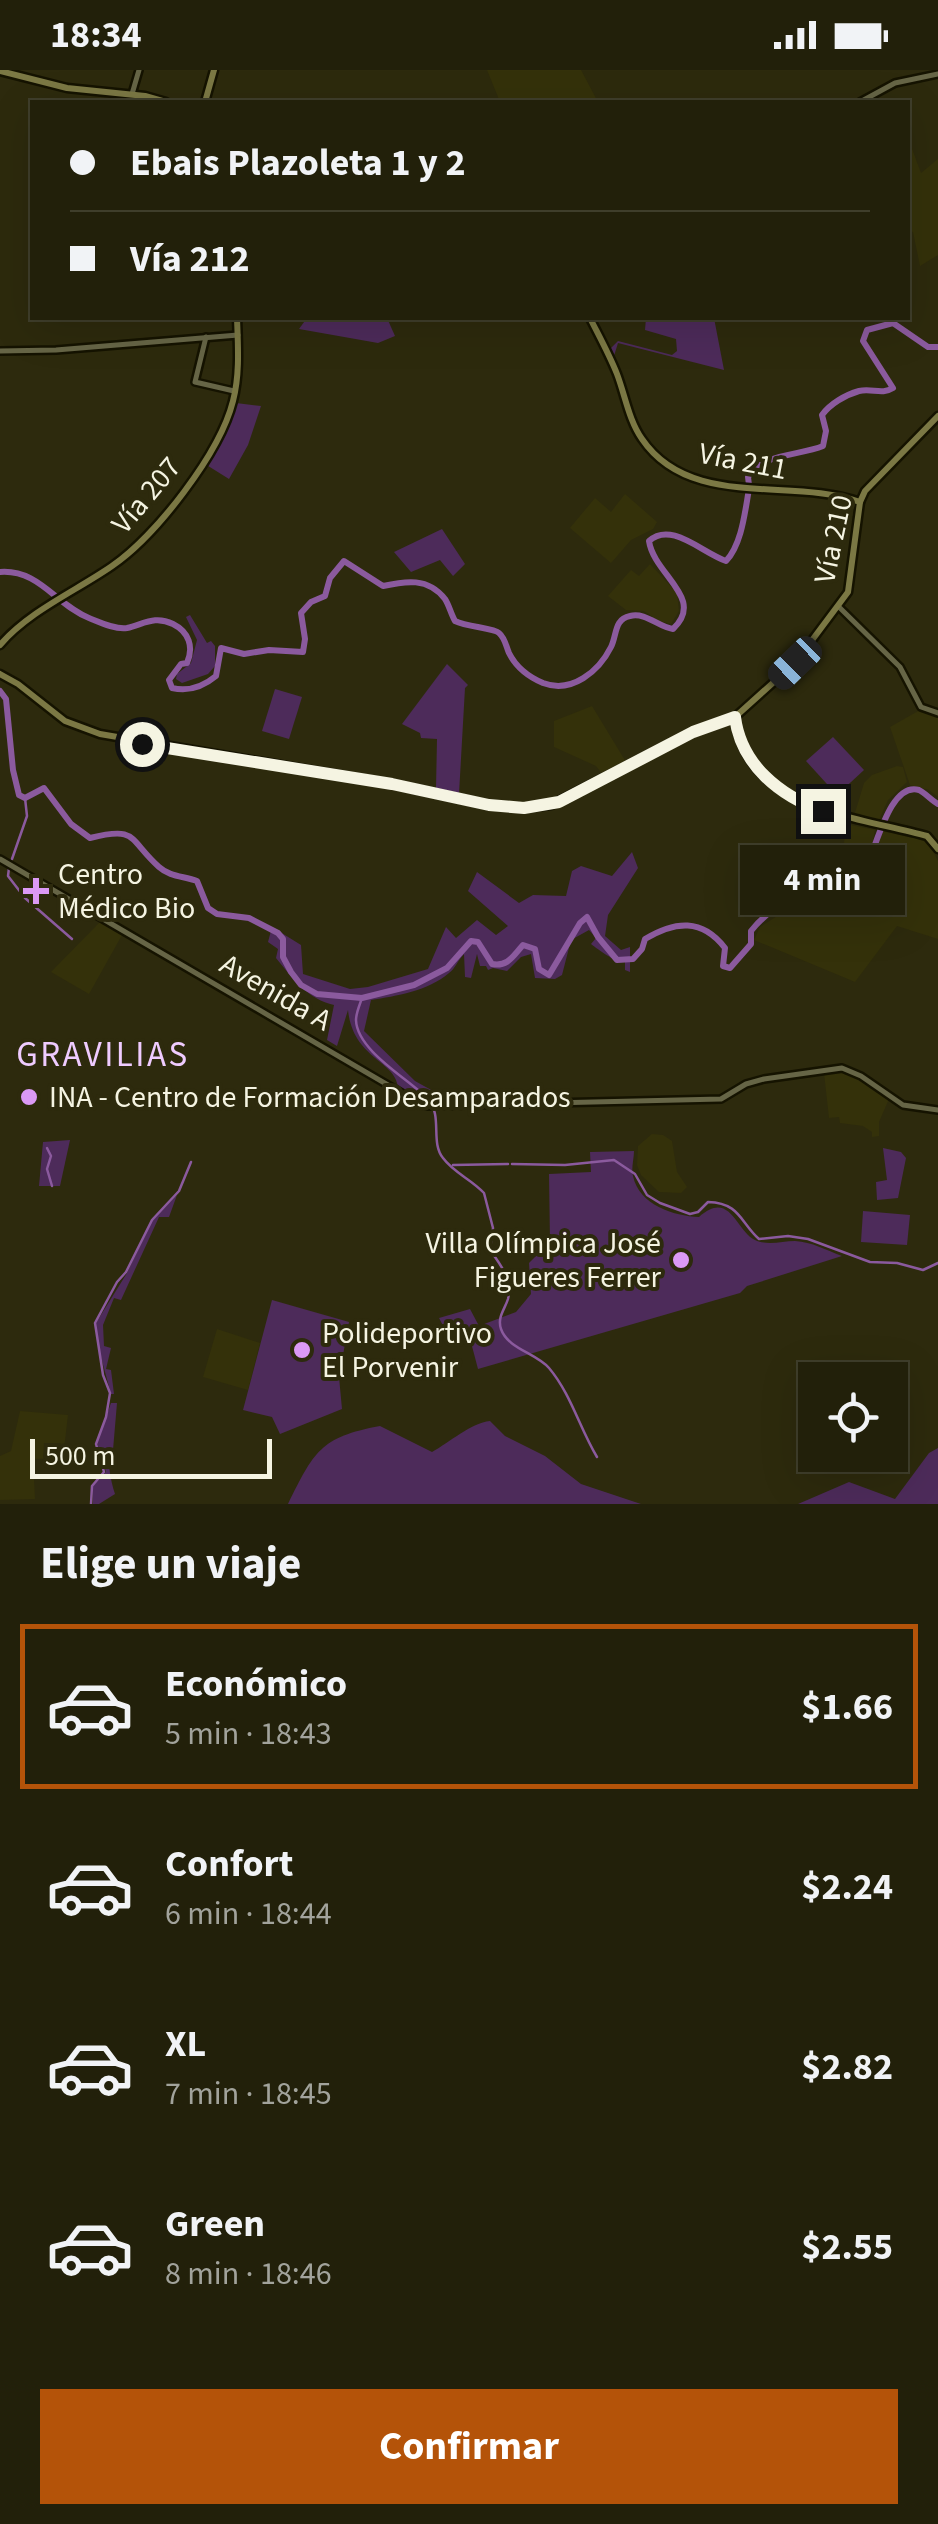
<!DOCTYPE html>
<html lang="es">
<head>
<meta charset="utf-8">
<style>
  :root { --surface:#22200a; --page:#2a2813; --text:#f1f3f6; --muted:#a2a39c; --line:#3f3e2b; --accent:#b45309 }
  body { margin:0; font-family:"Source Sans 3",sans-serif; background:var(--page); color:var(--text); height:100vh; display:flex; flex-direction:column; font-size:38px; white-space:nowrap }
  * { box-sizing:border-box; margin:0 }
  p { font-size:32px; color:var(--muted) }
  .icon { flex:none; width:55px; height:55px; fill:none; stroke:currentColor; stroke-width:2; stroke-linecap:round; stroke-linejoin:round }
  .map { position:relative; height:1434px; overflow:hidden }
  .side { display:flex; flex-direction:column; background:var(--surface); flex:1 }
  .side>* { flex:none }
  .hud { position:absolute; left:30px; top:30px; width:880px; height:220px; border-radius:0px; box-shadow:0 10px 40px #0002,0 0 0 2px var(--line); display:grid; align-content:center; height:220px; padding:0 40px; background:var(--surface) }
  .buttons { position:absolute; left:798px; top:1292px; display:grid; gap:20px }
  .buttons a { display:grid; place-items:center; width:110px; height:110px; border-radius:0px; background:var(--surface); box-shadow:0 10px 40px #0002,0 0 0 2px var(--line); font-size:50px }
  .scale { position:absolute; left:30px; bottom:25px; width:242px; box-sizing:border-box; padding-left:10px; border:5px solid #f5f4e2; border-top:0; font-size:28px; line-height:35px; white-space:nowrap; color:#f5f4e2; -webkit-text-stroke:8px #2d2a0d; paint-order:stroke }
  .end { position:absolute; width:45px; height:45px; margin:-22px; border:12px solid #f5f4e2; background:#111; box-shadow:0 0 0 5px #111 }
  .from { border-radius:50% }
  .bubble { position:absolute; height:70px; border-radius:0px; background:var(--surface); box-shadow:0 10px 40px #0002,0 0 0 2px var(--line); font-size:32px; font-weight:700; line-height:70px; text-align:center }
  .car { position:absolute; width:30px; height:60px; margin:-30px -15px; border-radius:12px; box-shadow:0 0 8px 2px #0007; background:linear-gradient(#222 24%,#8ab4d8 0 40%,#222 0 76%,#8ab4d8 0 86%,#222 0) }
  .hud b { display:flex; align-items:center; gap:35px; height:95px; font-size:38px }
  .hud b+b { border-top:2px solid var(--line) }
  .hud i { width:25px; height:25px; background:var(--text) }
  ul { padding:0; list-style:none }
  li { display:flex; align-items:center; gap:30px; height:165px; margin:0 20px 15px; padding:0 20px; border:5px solid transparent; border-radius:0px }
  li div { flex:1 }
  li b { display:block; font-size:38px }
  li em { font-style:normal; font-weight:700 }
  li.active { border-color:var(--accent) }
  li>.icon { width:90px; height:90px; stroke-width:1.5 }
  h2 { padding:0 40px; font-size:45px; line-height:120px }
  .primary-button { display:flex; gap:20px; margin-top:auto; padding:20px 40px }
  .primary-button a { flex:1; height:115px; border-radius:0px; background:var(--accent); color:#fff; font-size:40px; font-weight:700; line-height:115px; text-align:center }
  .status { display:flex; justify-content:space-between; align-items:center; height:70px; padding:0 50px; background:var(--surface); direction:ltr }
  .status svg { height:28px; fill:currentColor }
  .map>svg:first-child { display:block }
  .built { fill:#34310a }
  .green { fill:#4d2b5a }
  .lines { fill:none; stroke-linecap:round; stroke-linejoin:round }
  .stream { stroke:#8b5a9e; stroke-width:2.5 }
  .river { stroke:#8b5a9e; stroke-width:6 }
  .tertiary-casing { stroke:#151300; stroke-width:10 }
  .secondary-casing { stroke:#151300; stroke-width:11 }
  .tertiary { stroke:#666546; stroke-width:5 }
  .secondary { stroke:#7b7844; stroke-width:6 }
  .route { stroke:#f5f4e2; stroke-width:12 }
  .poi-dot { fill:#db99f5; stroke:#2d2a0d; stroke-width:4 }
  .labels { text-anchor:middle; stroke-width:8; stroke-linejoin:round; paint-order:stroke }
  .street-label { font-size:30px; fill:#f5f4e2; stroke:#2d2a0d }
  .poi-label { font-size:30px; fill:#f5f4e2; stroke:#2d2a0d; text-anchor:start }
  .quarter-label { font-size:35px; letter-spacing:2.5px; fill:#efcbff; stroke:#2d2a0d }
</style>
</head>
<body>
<div class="status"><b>18:34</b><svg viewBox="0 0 49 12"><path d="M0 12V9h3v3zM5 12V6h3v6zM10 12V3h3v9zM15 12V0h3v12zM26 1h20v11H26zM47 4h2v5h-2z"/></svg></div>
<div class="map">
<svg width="938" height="1434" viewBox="0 0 938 1434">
  <rect width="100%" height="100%" fill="#2d2a0d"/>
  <!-- built -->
  <g class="built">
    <path d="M 487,0 L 581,0 L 598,32 L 500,32 Z"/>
    <path d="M 908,68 L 921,103 L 938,89 L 938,185 L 920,196 L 913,162 L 908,160 Z"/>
    <path d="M 625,424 L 657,452 L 653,459 L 631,470 L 611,493 L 570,458 L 595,428 L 611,442 Z"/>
    <path d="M 650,494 L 677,523 L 679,541 L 671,554 L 659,551 L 644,541 L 626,540 L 608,526 L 631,500 L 639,506 Z"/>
    <path d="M 592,636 L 626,692 L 603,705 L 596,696 L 554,677 L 554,651 Z"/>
    <path d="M 920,640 L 938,646 L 938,727 L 929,720 L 910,715 L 890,657 Z"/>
    <path d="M 897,696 L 903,697 L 907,712 L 888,730 L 879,750 L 854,746 L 864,713 L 872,705 Z"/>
    <path d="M 846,754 L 875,760 L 871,782 L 860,799 L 842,792 Z"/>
    <path d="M 882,761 L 928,771 L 938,791 L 938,869 L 897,856 L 855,912 L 754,870 L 760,857 L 796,834 L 805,834 L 830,847 L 842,839 L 847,834 L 848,807 L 863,806 L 868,802 Z"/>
    <path d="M 100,852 L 122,865 L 89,924 L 51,902 Z"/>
    <path d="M 843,1000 L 862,1008 L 889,1029 L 879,1052 L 879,1066 L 872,1067 L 872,1062 L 863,1056 L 840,1053 L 839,1047 L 829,1048 L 824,1003 Z"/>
    <path d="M 652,1064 L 663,1065 L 672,1071 L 677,1102 L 687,1117 L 681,1123 L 659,1122 L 641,1105 L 637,1095 L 638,1076 Z"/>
    <path d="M 217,1259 L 260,1273 L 248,1320 L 203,1307 Z"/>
    <path d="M 20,1341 L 68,1345 L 63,1388 L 33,1389 L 35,1429 L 0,1430 L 0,1386 L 11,1381 Z"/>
  </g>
  <!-- green -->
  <g class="green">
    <path d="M 307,248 L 387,248 L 395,266 L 378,273 L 299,259 Z"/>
    <path d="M 646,248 L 714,248 L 724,300 L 618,273 L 613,289 L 609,280 L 618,271 L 672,285 L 677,281 L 676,269 L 645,260 Z"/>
    <path d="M 236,333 L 261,336 L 248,375 L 229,409 L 205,394 L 224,366 Z"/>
    <path d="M 442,459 L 465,494 L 453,506 L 440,490 L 411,502 L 394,482 Z"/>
    <path d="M 190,545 L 207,573 L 211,571 L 215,576 L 215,596 L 208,604 L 182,613 L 176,609 L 177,604 L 191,593 L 197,570 L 186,547 Z"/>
    <path d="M 447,594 L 468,615 L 465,618 L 459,724 L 436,719 L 437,669 L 421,668 L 420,663 L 402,654 Z"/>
    <path d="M 275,619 L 302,627 L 289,669 L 262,661 Z"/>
    <path d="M 833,667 L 864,700 L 837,725 L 806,691 Z"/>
    <path d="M 632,782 L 638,798 L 608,845 L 605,866 L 621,880 L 630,877 L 630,902 L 625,900 L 625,892 C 614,892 599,880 591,874 L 596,868 L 589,860 L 571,870 L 562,905 L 555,909 L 535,908 L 531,884 L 521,887 L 507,901 L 493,898 L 488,900 L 486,896 L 480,896 L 477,884 L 471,908 L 465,907 L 464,884 C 458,890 455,899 449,903 C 428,921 396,926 371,930 L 364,961 L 415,1011 L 433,1021 L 435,1034 L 427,1035 L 398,1017 C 395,990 353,989 348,940 L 337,976 L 327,970 L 334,935 C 309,930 292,908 276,888 L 278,879 L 268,872 L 272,857 L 301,875 L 303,904 L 350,919 L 368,917 L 428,899 L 446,857 L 456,868 L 477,850 L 496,865 L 508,856 L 468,821 L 477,802 L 519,833 L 533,825 L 566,826 L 572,801 L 581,796 L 612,806 Z"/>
    <path d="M 70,1070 L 60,1116 L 39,1116 L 43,1072 Z"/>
    <path d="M 883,1078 L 901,1082 L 906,1088 L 898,1128 L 877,1130 L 876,1112 L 887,1110 Z"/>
    <path d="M 634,1081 C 634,1088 631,1099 633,1106 C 639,1135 674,1146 699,1147 C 730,1119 736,1161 755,1170 C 768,1176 782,1171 795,1171 C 812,1172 826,1180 842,1186 L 747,1216 L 740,1223 L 478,1299 L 468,1261 L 476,1256 L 448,1265 L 439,1248 L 470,1239 L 479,1256 L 516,1242 L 531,1224 L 529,1193 L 550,1172 L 549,1104 L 591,1102 L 590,1082 Z"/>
    <path d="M 177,1125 L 169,1147 L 159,1147 L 121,1230 L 114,1228 L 103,1255 L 104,1276 L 111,1278 L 106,1299 L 111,1300 L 114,1324 L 111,1324 L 98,1276 L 96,1253 L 127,1203 L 152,1151 Z"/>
    <path d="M 863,1141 L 910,1145 L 907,1175 L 861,1172 Z"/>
    <path d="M 272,1230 L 349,1252 L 339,1307 L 342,1339 L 280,1364 L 272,1347 L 243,1340 Z"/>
    <path d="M 111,1333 L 117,1333 L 113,1380 L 109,1381 C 108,1394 110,1409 115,1424 L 99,1434 L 93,1434 L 93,1416 L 106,1402 L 97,1373 Z"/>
    <path d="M 490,1351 L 505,1366 L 545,1386 L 581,1414 L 641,1434 L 288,1434 C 314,1382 320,1367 380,1356 L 432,1382 C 450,1372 471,1353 490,1351 Z"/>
    <path d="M 938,1378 L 938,1434 L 798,1434 L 849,1412 L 895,1429 L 929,1383 Z"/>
  </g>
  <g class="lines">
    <!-- stream -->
    <g class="stream">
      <path d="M 12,789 L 27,746 L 25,728"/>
      <path d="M 9,798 L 8,806 L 25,828 L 72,869"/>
      <path d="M 362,928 C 360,934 356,943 356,950 C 357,981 409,1009 428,1029 C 443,1046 430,1072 443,1088 C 454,1103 471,1109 484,1123 L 493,1158 L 490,1180 C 500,1194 513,1210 508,1229 C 505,1239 497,1247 501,1259 C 508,1279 536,1283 549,1298 C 571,1324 580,1359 597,1387"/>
      <path d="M 47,1078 L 51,1086 L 47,1099 L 52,1116"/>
      <path d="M 512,1094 L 565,1095 L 614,1090 L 635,1104 L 647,1125 L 660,1133 L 690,1144 L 698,1142 L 708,1132 C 740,1133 740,1152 759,1169 L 788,1166 L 808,1169 L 870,1192 L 897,1193 L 923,1200 L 938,1193"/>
      <path d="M 453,1095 L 508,1094"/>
      <path d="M 91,1434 L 92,1416 L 104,1402 L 96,1374 L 106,1347 L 110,1323 L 103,1305 L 95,1253 L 117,1212 L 126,1202 L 152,1150 L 179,1121 L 191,1092"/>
    </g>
    <!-- river -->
    <g class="river">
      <path d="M 749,415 L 748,407 C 762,383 799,386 823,376 L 826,361 L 822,345 C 830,334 845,325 859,321 C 872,318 882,325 893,318 L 863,271 L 867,260 L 893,253 L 928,277 L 938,277"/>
      <path d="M 0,502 C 39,499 56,535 89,548 C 99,552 116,560 127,558 C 144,554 155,545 173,554 C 189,562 194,577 187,593 L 181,594 L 169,610 L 172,618 C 189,622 204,616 216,606 L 221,578 L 244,584 L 269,580 L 303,582 L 305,569 L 301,543 L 311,532 L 325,526 L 330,508 L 344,491 L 383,516 C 405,511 428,507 445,529 C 449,535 451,544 455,551 C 467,557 494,558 499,563 C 505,568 506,576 509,583 C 516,597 529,607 543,613 C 572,624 599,601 611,577 C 617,565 614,549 630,546 C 646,542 658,557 673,559 C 706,528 654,505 649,471 C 671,451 701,482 726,491 C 742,474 745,441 749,419"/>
      <path d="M 0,621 L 6,629 L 13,700 L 19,725 L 25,728 L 44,718 L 71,754 L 90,768 C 138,756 128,769 159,797 C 170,807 184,806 197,811 L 208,838 L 217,844 L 249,848 L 278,863 L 283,869 L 283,887 L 291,902 L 301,915 L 317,924 L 362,928 L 414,915 L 447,898 L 471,871 L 478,872 L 492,894 C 508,897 513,886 523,875 L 535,879 L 539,899 L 549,905 L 580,853 L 587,847 L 598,867 L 617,890 L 633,889 L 642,879 L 645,869 C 675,851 702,848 725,878 L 723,896 L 730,898 L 751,874 L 751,861 C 762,847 788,825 807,826 C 820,826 826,837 839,834 L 842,828 C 838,819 831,807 840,798 L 855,804 L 863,803 C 875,786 888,711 919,720 C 924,722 932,731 938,734"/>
    </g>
    <defs>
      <g id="tertiary">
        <path d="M 132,24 L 139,0"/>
        <path d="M 860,32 L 895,13 L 938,4"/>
        <path d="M 206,267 L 195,312 L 234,321"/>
        <path d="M 0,281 L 56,280 L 238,265"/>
        <path d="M 839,537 L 900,597 L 921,637 L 938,643"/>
        <path d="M 0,789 L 424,1036 L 721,1029 L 746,1014 L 764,1009 L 842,998 L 861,1006 L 903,1035 L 938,1040"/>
      </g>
      <g id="secondary">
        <path d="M 0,1 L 67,18 L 145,26 L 166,32"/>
        <path d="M 205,32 L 214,0"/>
        <path d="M 590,248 C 599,266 609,284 617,304 C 625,325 629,351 642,369 C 690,440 792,407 860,432"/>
        <path d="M 0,575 C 29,541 76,521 112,496 C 156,466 220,383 233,331 C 240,304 238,276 237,248"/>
        <path d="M 0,604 L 18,614 L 65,651 L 100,664 L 392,714 L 489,735 L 524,738 L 551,735 L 693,662 L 735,647 L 795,593 L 848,522 L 860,432 L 865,421 L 938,346"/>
        <path d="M 735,647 C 746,740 856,746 927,766 L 938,779"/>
      </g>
    </defs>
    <!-- tertiary casing -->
    <use href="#tertiary" class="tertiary-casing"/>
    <!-- secondary casing -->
    <use href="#secondary" class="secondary-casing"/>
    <!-- tertiary -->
    <use href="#tertiary" class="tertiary"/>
    <!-- secondary -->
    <use href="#secondary" class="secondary"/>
  </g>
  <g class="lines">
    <!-- route -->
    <path class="route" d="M 142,674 L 392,714 L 489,735 L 524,738 L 559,732 L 693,662 L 735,647 C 741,695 780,726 823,741"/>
  </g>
  <!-- markers -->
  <g class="poi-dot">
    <path d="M31 806h10v10h10v10h-10v10h-10v-10h-10v-10h10z"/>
    <circle cx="29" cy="1027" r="10"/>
    <circle cx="681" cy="1190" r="10"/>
    <circle cx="302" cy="1280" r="10"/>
  </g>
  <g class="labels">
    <!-- street labels -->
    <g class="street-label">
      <text transform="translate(743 391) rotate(11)" y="10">Vía 211</text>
      <text transform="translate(146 425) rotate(-50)" y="10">Vía 207</text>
      <text transform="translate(833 469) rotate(-78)" y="10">Vía 210</text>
      <text transform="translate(276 922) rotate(30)" y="10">Avenida A</text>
    </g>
    <!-- poi labels -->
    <g class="poi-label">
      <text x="58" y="814">Centro<tspan x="58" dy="34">Médico Bio</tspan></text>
      <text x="49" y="1037">INA - Centro de Formación Desamparados</text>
      <text x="661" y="1183" text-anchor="end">Villa Olímpica José<tspan x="661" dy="34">Figueres Ferrer</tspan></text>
      <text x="322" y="1273">Polideportivo<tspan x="322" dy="34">El Porvenir</tspan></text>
    </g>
    <!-- quarter labels -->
    <g class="quarter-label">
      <text x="103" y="996">GRAVILIAS</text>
    </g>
  </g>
</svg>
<div class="buttons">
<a><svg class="icon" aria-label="locate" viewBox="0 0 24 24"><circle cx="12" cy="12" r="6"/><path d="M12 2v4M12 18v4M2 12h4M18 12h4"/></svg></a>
</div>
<div class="scale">500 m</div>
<i class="end from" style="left:142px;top:674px"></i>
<i class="end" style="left:823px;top:741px"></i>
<div class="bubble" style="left:740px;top:775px;width:165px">4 min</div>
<i class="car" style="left:795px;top:593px;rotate:226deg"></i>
<div class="hud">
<b><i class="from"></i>Ebais Plazoleta 1 y 2</b>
<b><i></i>Vía 212</b>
</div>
</div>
<section class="side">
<h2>Elige un viaje</h2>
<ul>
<li class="active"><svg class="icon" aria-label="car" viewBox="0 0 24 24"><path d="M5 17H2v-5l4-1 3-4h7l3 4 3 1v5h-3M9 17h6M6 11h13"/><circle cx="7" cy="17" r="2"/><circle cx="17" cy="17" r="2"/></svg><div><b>Económico</b><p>5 min · 18:43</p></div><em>$1.66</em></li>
<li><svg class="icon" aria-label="car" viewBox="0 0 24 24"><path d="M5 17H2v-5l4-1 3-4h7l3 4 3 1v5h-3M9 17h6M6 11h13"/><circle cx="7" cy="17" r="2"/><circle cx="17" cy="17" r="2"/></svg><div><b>Confort</b><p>6 min · 18:44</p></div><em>$2.24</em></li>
<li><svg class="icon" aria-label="car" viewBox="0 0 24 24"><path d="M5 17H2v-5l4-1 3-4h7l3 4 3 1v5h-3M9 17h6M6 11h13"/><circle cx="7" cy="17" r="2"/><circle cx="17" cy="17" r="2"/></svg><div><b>XL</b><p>7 min · 18:45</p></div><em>$2.82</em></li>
<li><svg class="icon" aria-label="car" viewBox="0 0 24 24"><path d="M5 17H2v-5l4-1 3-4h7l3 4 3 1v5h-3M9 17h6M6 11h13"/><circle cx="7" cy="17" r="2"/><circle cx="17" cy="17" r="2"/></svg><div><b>Green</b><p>8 min · 18:46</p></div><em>$2.55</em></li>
</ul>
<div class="primary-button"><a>Confirmar</a></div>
</section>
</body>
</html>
